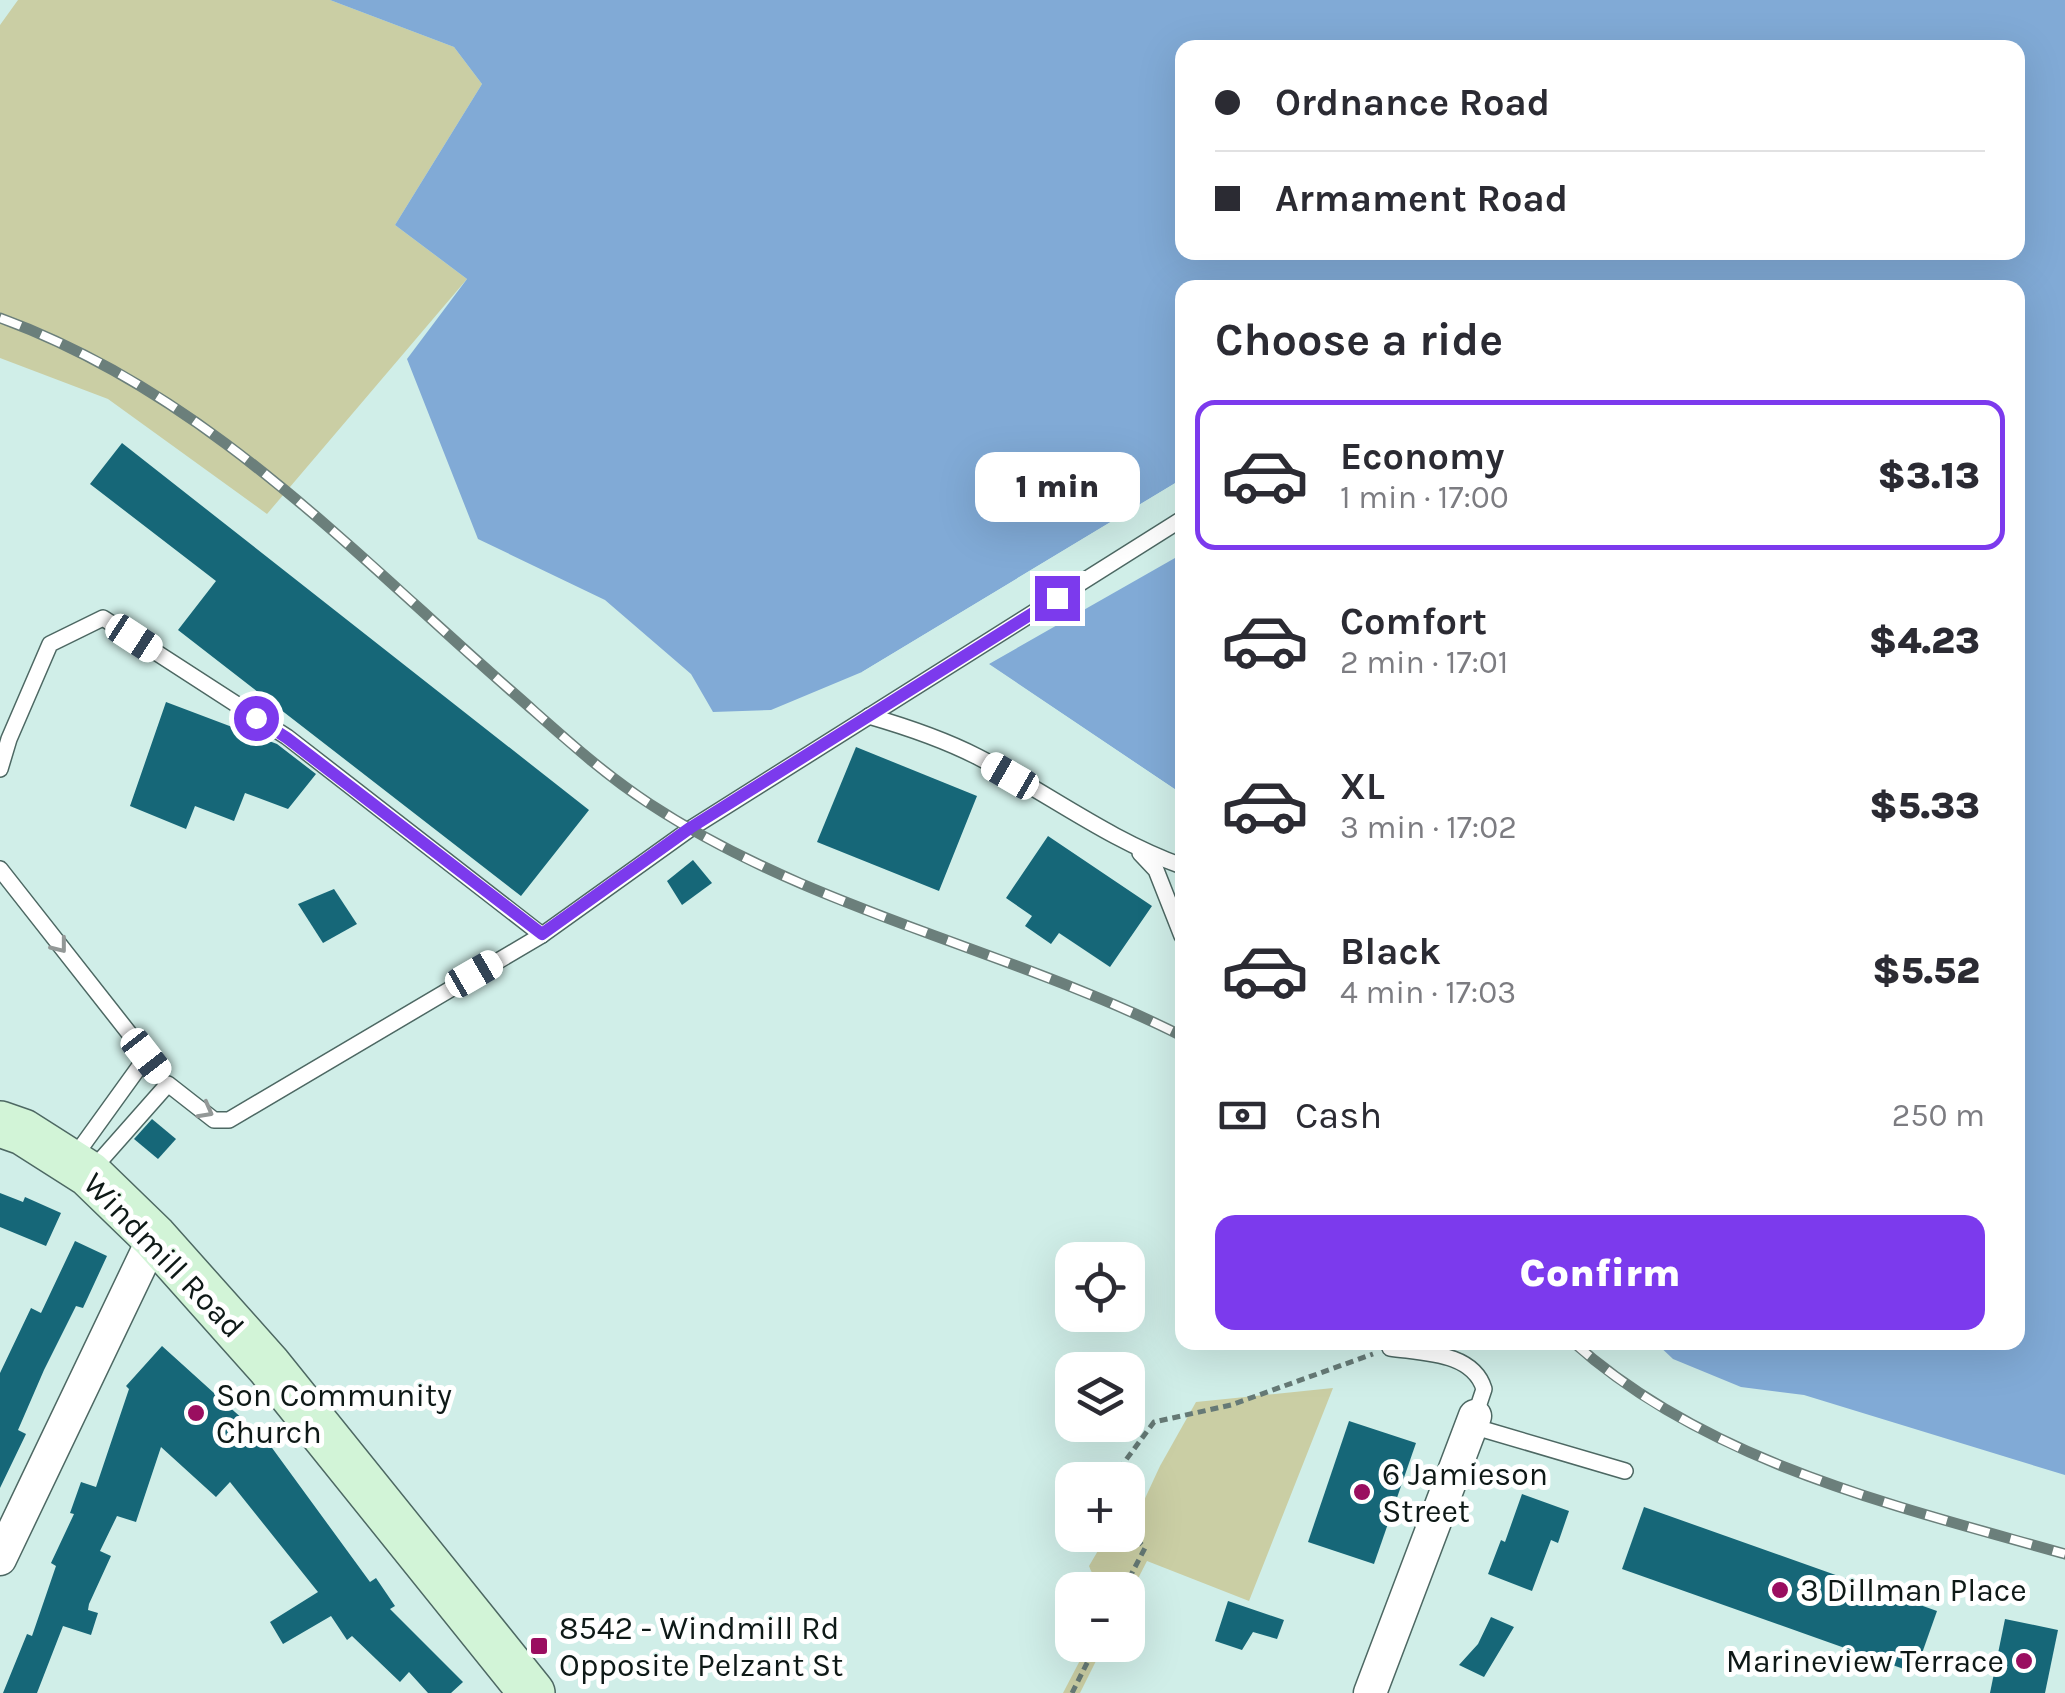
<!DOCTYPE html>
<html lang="en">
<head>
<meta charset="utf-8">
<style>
  :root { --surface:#fff; --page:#f2f2f3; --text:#2b2b33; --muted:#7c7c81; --line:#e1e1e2; --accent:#7c3aed }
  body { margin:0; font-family:Karla,sans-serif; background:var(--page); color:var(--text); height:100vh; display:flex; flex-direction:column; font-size:38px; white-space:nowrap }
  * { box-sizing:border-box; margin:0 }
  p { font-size:32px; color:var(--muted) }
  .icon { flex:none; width:55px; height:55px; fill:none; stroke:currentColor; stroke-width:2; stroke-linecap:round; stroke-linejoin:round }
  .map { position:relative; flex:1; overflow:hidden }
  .panel { position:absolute; left:1175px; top:280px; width:850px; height:1070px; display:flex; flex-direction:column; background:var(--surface); border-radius:20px; box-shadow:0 10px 40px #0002 }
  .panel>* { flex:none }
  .banner { position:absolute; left:1175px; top:40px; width:850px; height:220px; border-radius:20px; box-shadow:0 10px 40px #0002; display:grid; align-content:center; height:220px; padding:0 40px; background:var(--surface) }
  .tools { position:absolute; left:1055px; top:1242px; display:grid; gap:20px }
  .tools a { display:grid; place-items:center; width:90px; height:90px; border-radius:20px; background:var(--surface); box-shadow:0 10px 40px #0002; font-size:50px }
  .end { position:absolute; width:45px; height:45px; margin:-22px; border:12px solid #7c3aed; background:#fff; box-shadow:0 0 0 5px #fff }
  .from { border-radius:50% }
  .bubble { position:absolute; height:70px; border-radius:20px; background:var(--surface); box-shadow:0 10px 40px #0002; font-size:32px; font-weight:800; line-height:70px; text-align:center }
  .car { position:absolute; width:30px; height:60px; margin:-30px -15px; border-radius:12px; box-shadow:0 0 8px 2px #0007; background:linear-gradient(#fff 24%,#345 0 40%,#fff 0 76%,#345 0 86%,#fff 0) }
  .banner b { display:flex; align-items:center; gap:35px; height:95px; font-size:38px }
  .banner b+b { border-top:2px solid var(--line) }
  .banner i { width:25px; height:25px; background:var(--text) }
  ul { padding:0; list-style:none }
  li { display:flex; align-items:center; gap:30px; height:150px; margin:0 20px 15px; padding:0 20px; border:5px solid transparent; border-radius:20px }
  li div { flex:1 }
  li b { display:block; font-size:38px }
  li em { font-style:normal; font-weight:800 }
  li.active { border-color:var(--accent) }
  li>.icon { width:90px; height:90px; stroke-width:1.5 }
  h2 { padding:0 40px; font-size:45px; line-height:120px }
  .pay { display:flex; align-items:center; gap:25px; height:110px; padding:0 40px; font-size:38px }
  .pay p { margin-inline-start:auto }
  .primary-button { display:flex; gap:20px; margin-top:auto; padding:20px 40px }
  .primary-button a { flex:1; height:115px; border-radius:20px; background:var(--accent); color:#fff; font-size:40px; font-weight:800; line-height:115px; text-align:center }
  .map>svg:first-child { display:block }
  .green { fill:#cacea4 }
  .water { fill:#81aad6; fill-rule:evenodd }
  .pier { fill:#d0eee8 }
  .building { fill:#166778 }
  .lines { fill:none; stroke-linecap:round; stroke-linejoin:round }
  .service-casing { stroke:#4d6863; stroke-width:18 }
  .minor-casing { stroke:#4d6863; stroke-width:35 }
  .secondary-casing { stroke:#4d6863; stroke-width:48 }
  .path { stroke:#667a76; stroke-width:5; stroke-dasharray:8 5; stroke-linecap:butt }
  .service { stroke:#fff; stroke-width:15 }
  .minor { stroke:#fff; stroke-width:32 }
  .secondary { stroke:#d2f4d7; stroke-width:45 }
  .rail-casing { stroke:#6b7f7b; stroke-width:11 }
  .rail { stroke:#fff; stroke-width:8; stroke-dasharray:22; stroke-linecap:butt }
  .oneway { stroke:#939897 }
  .route { stroke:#7c3aed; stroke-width:12 }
  .poi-dot { fill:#9a0e60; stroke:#fff; stroke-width:4 }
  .labels { text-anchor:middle; stroke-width:10; stroke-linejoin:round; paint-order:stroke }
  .street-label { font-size:32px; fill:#0e1917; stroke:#fff }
  .poi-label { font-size:32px; fill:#0e1917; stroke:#fff; text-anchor:start }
</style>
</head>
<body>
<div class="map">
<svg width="2065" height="1693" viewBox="0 0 2065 1693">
  <rect width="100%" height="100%" fill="#d0eee8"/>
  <!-- green -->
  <g class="green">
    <path d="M 18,0 L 330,0 L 454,47 L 482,84 L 395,225 L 467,279 L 267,514 L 108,399 L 0,358 L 0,25 Z"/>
    <path d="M 1333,1388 L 1249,1601 L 1147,1561 L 1128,1598 L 1128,1590 C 1107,1590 1097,1587 1089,1566 L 1106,1537 L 1128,1535 L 1160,1466 L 1196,1402 Z"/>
    <path d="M 1088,1645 L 1104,1645 L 1080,1693 L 1063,1693 Z"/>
  </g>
  <!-- water -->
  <g class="water">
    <path d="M 330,0 L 2065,0 L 2065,1475 L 1804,1395 L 1741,1387 L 1673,1359 L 1656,1343 L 2018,1342 L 2018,288 L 1182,288 L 1182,479 L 862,672 L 771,710 L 713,712 L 691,674 L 605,600 L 478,539 L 407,359 L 467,279 L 395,225 L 482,84 L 454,47 ZM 1182,48 L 2018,48 L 2018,252 L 1182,252 Z"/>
    <path d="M 1180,553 L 1182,554 L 1182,794 L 988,664 Z"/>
  </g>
  <!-- pier -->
  <g class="pier">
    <path d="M 1182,479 L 1182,485 L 893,661 L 866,675 L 862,672 Z"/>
    <path d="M 1180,548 L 1182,554 L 989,664 L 1182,794 L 1182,799 L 983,664 L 985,660 Z"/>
  </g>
  <!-- building -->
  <g class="building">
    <path d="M 122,443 L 589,810 L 521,896 L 178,630 L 216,581 L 90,484 Z"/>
    <path d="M 166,702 L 277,744 L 316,774 L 288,809 L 245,793 L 234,821 L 195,806 L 186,829 L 130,806 Z"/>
    <path d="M 856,747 L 977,796 L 939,891 L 817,842 Z"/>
    <path d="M 1048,836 L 1152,906 L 1110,967 L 1059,933 L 1051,944 L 1025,926 L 1032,916 L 1006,898 Z"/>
    <path d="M 693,860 L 712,883 L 682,905 L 667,881 Z"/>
    <path d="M 334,889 L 357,924 L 323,943 L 298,904 Z"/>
    <path d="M 152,1119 L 176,1139 L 158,1159 L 134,1139 Z"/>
    <path d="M 0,1193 L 23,1202 L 25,1197 L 61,1213 L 46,1246 L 0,1227 Z"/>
    <path d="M 75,1241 L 107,1256 L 83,1308 L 76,1306 L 44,1370 L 18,1430 L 26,1434 L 0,1488 L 0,1373 L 31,1308 L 41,1313 Z"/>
    <path d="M 162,1346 L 267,1441 L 370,1582 L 376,1578 L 395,1606 L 390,1609 L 463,1682 L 451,1693 L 428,1693 L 409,1672 L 400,1682 L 352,1636 L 347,1640 L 331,1616 L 283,1644 L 270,1622 L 318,1592 L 230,1482 L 216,1497 L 161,1447 L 136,1522 L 117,1516 L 100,1551 L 111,1556 L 89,1604 L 88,1610 L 98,1613 L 91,1635 L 63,1626 L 37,1693 L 3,1693 L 27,1634 L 32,1636 L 56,1566 L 51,1563 L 74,1514 L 70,1513 L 81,1482 L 96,1487 L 129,1389 L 126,1386 Z"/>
    <path d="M 1349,1421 L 1416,1443 L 1374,1564 L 1308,1542 Z"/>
    <path d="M 1522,1494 L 1569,1511 L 1558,1543 L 1551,1540 L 1532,1591 L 1488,1574 L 1501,1540 L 1505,1542 Z"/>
    <path d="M 1644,1507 L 1937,1611 L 1915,1673 L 1622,1569 Z"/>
    <path d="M 1228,1601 L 1284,1620 L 1277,1639 L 1253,1632 L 1242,1650 L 1215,1641 Z"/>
    <path d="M 1491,1617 L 1514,1627 L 1484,1677 L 1459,1665 L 1478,1644 Z"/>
    <path d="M 2005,1619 L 2058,1630 L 2045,1693 L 1990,1693 Z"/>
  </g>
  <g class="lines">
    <defs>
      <g id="service">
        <path d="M 869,716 C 907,727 943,739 978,757 C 1048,793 1107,839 1182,866"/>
        <path d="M 0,769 L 9,739 L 50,644 L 103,618 L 287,737 L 542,935"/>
        <path d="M 1140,853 L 1156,870 L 1182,936"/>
        <path d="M 0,869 L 147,1056 L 72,1160"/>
        <path d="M 92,1170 L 168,1084 L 214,1120 L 229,1120 L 542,935 L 690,829 L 1182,519"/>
        <path d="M 1390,1348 C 1423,1353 1473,1352 1484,1389 L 1475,1416"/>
        <path d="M 1472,1426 L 1625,1471"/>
      </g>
      <g id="minor">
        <path d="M 0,1559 L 154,1237"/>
        <path d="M 1370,1693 L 1475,1416"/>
      </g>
      <path id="secondary" d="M 0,1124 L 23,1132 L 89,1174 L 154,1237 L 269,1366 L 532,1693"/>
    </defs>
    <!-- service casing -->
    <use href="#service" class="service-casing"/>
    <!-- minor casing -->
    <use href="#minor" class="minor-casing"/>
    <!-- secondary casing -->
    <use href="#secondary" class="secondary-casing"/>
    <!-- path -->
    <g class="path">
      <path d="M 1111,1480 L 1154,1422 L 1231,1405 L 1373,1354"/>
      <path d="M 1123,1590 L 1145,1548 L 1128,1531"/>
      <path d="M 1072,1693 L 1096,1645"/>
    </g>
    <!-- service -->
    <use href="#service" class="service"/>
    <!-- minor -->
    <use href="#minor" class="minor"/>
    <!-- secondary -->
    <use href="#secondary" class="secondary"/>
    <defs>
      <g id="rail">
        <path d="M 0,318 C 205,393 349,549 509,689 C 555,729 599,771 650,804 C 813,911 1009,949 1182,1036"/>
        <path d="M 1573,1342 C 1708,1463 1896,1506 2065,1554"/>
      </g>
    </defs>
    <!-- rail casing -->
    <use href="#rail" class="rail-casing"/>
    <!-- rail -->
    <use href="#rail" class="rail"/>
  </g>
  <!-- one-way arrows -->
  <defs><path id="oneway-chevron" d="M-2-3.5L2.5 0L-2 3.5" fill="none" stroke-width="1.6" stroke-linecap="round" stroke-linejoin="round" transform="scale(2.5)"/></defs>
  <g class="oneway">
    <use href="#oneway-chevron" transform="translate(60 946) rotate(52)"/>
    <use href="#oneway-chevron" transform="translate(206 1111) rotate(29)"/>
  </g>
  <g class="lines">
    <!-- route -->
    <path class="route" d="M 256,718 L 287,738 L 542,934 L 690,828 L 1057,598"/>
  </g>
  <!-- markers -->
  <g class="poi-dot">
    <circle cx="196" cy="1413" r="10"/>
    <circle cx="1362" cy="1492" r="10"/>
    <circle cx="1780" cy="1590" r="10"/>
    <rect x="529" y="1636" width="20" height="20" rx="5"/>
    <circle cx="2024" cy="1661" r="10"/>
  </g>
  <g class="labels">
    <!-- street labels -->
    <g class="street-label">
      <text transform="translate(164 1255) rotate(46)" y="11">Windmill Road</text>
    </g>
    <!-- poi labels -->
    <g class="poi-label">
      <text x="216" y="1406">Son Community<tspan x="216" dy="37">Church</tspan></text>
      <text x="1382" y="1485">6 Jamieson<tspan x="1382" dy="37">Street</tspan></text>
      <text x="1800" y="1601">3 Dillman Place</text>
      <text x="559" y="1639">8542 - Windmill Rd<tspan x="559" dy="37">Opposite Pelzant St</tspan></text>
      <text x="2004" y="1672" text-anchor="end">Marineview Terrace</text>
    </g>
  </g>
</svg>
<div class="tools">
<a><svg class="icon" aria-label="locate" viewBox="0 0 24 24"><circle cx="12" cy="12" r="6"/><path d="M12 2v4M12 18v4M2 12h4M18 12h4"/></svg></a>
<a><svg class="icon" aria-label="layers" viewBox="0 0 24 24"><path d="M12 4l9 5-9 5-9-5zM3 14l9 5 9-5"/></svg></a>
<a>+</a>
<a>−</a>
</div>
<i class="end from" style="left:256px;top:718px"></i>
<i class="end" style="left:1057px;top:598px"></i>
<div class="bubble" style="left:975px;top:452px;width:165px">1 min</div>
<i class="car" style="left:134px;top:638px;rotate:123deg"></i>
<i class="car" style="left:1010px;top:776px;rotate:300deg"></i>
<i class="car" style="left:474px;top:974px;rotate:60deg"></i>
<i class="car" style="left:146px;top:1056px;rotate:142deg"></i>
<div class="banner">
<b><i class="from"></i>Ordnance Road</b>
<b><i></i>Armament Road</b>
</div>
<section class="panel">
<h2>Choose a ride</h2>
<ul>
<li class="active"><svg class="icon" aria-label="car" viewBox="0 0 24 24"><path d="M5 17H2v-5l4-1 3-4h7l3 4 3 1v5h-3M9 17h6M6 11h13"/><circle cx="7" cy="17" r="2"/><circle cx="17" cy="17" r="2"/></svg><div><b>Economy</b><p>1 min · 17:00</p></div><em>$3.13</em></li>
<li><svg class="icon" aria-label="car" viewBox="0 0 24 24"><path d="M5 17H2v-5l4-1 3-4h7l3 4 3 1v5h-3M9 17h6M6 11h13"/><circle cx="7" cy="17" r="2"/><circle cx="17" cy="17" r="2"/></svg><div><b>Comfort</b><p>2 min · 17:01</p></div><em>$4.23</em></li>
<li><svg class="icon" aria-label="car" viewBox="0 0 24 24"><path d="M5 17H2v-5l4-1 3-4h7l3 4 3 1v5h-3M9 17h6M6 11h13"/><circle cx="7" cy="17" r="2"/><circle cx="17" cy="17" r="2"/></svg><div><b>XL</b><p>3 min · 17:02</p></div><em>$5.33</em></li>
<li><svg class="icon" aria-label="car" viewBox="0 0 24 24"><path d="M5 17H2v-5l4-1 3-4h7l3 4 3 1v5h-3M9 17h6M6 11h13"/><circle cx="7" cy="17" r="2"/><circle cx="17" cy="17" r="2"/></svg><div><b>Black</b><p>4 min · 17:03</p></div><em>$5.52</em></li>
</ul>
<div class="pay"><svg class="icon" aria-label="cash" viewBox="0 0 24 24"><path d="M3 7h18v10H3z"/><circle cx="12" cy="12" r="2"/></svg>Cash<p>250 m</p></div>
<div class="primary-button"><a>Confirm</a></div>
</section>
</div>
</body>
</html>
